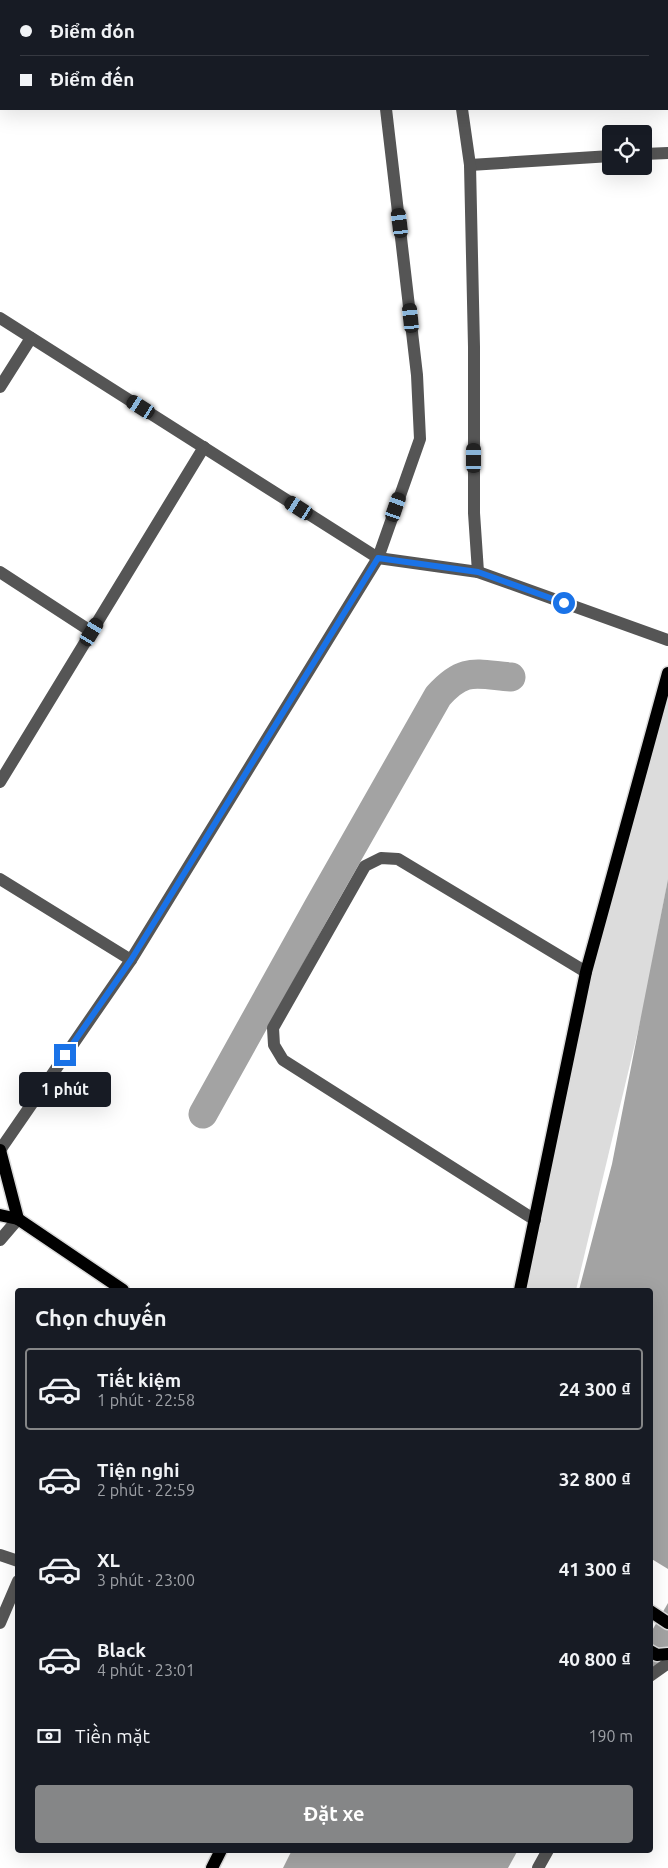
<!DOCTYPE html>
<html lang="vi">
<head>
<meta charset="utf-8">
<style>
  :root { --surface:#171b24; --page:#242831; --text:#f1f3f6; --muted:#9ea1a6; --line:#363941; --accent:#858687 }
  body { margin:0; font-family:Ubuntu,sans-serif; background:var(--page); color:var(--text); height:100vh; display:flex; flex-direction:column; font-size:19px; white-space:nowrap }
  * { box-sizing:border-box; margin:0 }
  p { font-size:16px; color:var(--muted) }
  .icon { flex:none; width:28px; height:28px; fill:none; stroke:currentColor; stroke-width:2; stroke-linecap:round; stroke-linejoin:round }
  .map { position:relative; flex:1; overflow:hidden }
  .side { position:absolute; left:15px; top:1288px; width:638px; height:565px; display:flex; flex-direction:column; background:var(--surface); border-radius:5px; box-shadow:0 5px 20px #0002 }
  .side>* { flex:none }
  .guide { position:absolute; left:0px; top:0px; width:669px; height:110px; box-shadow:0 5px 20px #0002; display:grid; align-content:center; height:110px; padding:0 20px; background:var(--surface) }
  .buttons { position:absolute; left:602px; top:125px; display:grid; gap:10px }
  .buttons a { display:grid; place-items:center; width:50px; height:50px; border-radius:5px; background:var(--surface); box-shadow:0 5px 20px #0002; font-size:25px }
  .end { position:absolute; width:22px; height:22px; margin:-11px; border:6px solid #1a73e8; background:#fff; box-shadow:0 0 0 2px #fff }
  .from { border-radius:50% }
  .bubble { position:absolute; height:35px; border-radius:5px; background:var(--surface); box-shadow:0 5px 20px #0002; font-size:16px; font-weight:700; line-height:35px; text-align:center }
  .car { position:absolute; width:15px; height:30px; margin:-15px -8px; border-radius:6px; box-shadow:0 0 4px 1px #0007; background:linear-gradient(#222 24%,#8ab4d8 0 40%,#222 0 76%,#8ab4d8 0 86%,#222 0) }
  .guide b { display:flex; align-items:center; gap:18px; height:48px; font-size:19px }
  .guide b+b { border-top:1px solid var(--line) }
  .guide i { width:12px; height:12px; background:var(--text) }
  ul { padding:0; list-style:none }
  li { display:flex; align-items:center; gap:15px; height:82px; margin:0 10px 8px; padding:0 10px; border:2px solid transparent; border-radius:5px }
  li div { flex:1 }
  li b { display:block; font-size:19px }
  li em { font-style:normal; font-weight:700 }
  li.selected { border-color:var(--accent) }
  li>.icon { width:45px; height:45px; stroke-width:1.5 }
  h2 { padding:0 20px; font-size:22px; line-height:60px }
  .pay { display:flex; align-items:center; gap:12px; height:55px; padding:0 20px; font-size:19px }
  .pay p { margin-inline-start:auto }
  .button { display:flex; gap:10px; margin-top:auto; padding:10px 20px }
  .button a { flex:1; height:58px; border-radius:5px; background:var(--accent); color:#fff; font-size:20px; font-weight:700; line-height:58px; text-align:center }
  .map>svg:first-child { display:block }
  .green { fill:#dcdcdc }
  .water { fill:#a3a3a3 }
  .pier { fill:#fff }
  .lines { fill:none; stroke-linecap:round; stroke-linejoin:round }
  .canal { stroke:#a3a3a3; stroke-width:29 }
  .major-casing { stroke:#dbdbdb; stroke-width:15 }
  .minor { stroke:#555; stroke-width:12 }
  .major { stroke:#000; stroke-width:12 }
  .route { stroke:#1a73e8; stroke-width:6 }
</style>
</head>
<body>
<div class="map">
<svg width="668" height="1868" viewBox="0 0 668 1868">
  <rect width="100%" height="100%" fill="#fff"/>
  <!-- green -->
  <path class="green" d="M 668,673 L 668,879 L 644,1006 L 576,1290 L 520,1290 L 586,972 Z"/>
  <!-- water -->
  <g class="water">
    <path d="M 668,879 L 668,1663 L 650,1677 L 650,1290 L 579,1290 L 612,1164 Z"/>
    <path d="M 292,1850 L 518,1850 L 508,1868 L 283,1868 Z"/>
  </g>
  <!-- pier -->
  <path class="pier" d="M 650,1558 L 668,1569 L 668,1603 L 650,1634 Z"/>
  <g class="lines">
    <!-- canal -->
    <path class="canal" d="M 203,1114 L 318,907 L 438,696 C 464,667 475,674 511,677"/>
    <defs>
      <g id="major">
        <path d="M 0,1150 L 18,1219"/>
        <path d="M 0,1215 L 18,1219 L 123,1290"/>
        <path d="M 520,1290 L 586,972 L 668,673"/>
        <path d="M 650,1611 L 668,1623"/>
        <path d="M 650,1651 L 657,1655 L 668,1654"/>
        <path d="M 212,1868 L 221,1850"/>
      </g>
    </defs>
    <!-- major casing -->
    <use href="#major" class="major-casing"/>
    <!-- minor -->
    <g class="minor">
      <path d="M 374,0 L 374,1"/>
      <path d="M 445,0 L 446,1"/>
      <path d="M 0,1 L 2,0"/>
      <path d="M 644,154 L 668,153"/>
      <path d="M 470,165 L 611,156"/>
      <path d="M 0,318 L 378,558 L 478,572 L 474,513 L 474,347 L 470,165 L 462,109"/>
      <path d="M 0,387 L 31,338"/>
      <path d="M 0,572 L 92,632"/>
      <path d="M 478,572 L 668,640"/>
      <path d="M 0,782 L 204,447"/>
      <path d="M 0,879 L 131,960"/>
      <path d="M 0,1150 L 131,960 L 378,558 L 420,439 L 417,375 L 386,109"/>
      <path d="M 535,1220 L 283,1060 L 274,1045 L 273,1028 L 365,866 L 381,858 L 398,859 L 586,972"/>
      <path d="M 0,1240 L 18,1219"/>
      <path d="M 0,1555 L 18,1561"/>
      <path d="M 0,1623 L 18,1581"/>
      <path d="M 650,1676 L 668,1663"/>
      <path d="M 538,1868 L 548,1850"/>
    </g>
    <!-- major -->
    <use href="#major" class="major"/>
  </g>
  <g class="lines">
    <!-- route -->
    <path class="route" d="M 65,1055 L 131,960 L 378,558 L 478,572 L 564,603"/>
  </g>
</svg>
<div class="buttons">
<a><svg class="icon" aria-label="locate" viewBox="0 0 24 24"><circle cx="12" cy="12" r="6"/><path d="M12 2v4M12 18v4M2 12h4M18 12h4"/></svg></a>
</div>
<i class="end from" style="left:564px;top:603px"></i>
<i class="end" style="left:65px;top:1055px"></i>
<div class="bubble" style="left:19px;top:1072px;width:92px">1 phút</div>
<i class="car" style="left:400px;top:223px;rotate:353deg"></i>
<i class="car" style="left:411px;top:318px;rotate:354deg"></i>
<i class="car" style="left:141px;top:407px;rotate:302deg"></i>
<i class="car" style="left:474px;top:458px;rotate:0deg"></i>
<i class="car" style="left:396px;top:507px;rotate:19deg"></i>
<i class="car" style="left:299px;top:508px;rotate:303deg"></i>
<i class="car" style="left:92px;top:632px;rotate:31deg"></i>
<div class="guide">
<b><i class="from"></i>Điểm đón</b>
<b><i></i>Điểm đến</b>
</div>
<section class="side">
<h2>Chọn chuyến</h2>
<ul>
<li class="selected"><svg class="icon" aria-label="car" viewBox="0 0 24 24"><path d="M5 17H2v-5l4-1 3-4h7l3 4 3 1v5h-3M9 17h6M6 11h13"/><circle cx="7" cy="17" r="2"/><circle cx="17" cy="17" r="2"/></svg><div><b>Tiết kiệm</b><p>1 phút · 22:58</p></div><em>24 300 ₫</em></li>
<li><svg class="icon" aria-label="car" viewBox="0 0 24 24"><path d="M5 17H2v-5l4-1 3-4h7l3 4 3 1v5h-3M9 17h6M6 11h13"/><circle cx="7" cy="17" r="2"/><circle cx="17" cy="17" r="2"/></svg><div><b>Tiện nghi</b><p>2 phút · 22:59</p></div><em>32 800 ₫</em></li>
<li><svg class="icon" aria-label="car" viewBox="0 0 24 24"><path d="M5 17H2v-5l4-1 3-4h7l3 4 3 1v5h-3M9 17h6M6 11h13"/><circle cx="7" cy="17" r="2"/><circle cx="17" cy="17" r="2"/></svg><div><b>XL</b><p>3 phút · 23:00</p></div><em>41 300 ₫</em></li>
<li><svg class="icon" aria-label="car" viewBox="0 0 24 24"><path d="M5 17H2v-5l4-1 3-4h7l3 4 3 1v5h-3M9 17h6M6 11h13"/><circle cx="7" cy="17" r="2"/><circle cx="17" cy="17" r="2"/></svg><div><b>Black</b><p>4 phút · 23:01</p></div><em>40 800 ₫</em></li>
</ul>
<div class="pay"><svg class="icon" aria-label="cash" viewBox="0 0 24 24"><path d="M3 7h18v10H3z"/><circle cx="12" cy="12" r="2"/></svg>Tiền mặt<p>190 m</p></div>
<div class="button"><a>Đặt xe</a></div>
</section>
</div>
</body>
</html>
